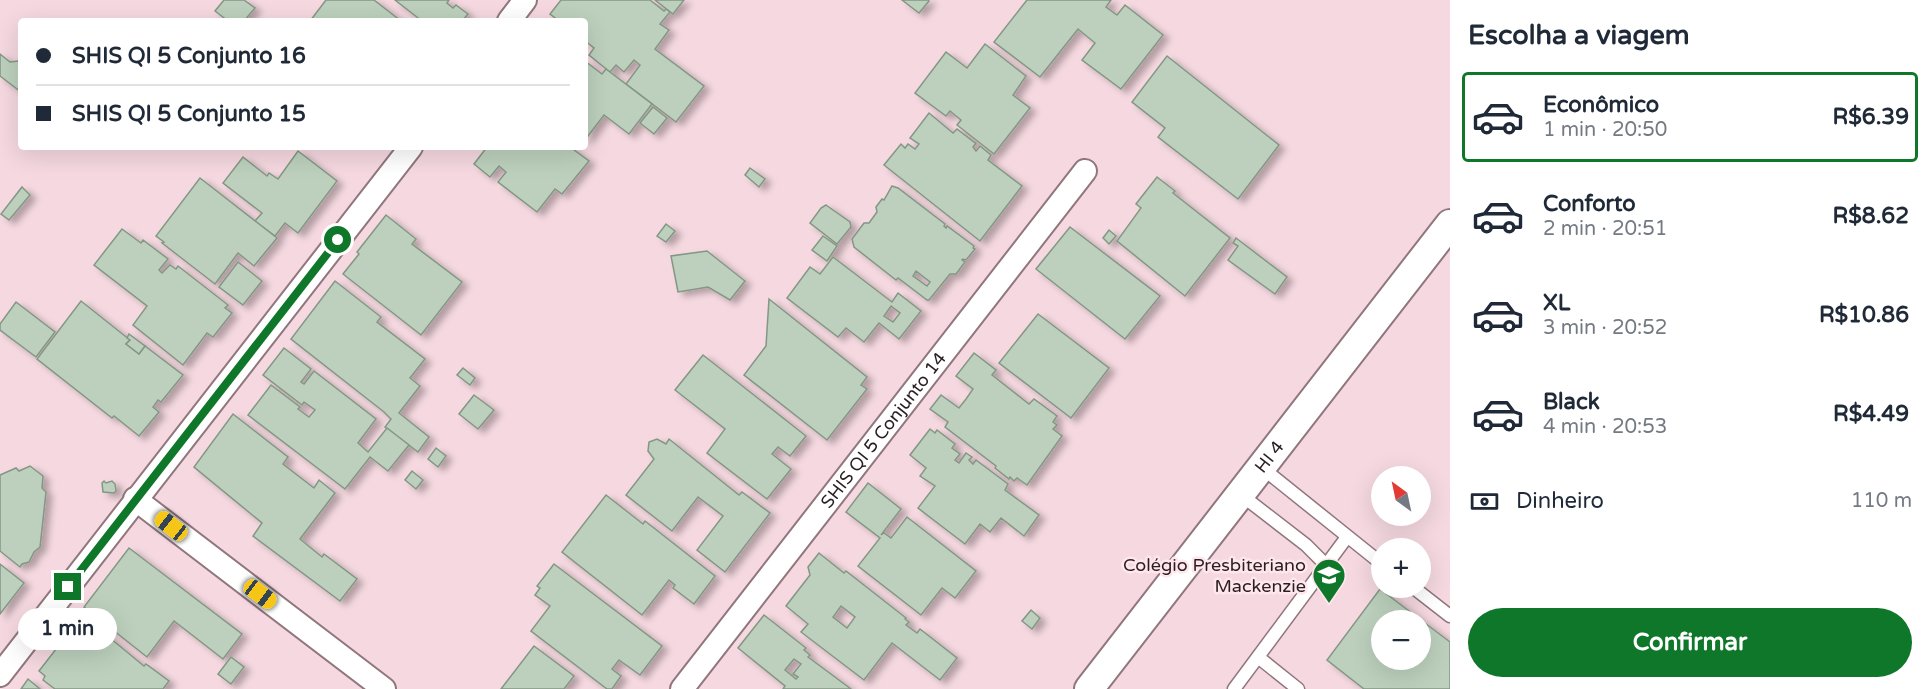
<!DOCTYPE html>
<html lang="pt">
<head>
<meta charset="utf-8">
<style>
  :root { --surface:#fff; --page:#f2f2f3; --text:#1f2937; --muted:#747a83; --line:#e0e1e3; --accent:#0f772a }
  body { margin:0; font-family:"Varela Round",sans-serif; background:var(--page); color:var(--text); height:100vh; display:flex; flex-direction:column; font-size:22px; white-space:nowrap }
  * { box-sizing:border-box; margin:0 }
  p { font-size:20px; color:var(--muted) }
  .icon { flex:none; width:33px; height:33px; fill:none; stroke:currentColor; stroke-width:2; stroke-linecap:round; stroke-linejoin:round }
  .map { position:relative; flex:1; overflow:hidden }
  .side { display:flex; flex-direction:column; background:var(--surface); width:480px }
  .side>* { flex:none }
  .guide { position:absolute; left:18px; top:18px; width:570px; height:132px; border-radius:6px; box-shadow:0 6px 24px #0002; display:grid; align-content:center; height:132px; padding:0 18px; background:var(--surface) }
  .needle { width:39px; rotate:327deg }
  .tools { position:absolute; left:1371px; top:466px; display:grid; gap:12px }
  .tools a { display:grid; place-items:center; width:60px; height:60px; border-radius:50%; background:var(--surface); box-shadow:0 6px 24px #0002; font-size:30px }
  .end { position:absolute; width:27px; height:27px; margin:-14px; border:8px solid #0f772a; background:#fff; box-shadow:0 0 0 3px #fff }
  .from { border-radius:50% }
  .bubble { position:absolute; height:42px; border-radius:21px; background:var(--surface); box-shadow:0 6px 24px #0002; font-size:20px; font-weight:700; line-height:42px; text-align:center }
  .car { position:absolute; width:18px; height:36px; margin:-18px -9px; border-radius:8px; box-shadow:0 0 4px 2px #0007; background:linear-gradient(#f5c518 24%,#345 0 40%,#f5c518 0 76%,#345 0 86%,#f5c518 0) }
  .guide b { display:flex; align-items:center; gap:21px; height:57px; font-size:22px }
  .guide b+b { border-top:2px solid var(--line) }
  .guide i { width:15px; height:15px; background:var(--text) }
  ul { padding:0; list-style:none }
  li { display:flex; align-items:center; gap:18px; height:90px; margin:0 12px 9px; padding:0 6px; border:3px solid transparent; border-radius:6px }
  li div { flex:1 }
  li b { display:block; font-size:22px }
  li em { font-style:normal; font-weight:700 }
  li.selected { border-color:var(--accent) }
  li>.icon { width:54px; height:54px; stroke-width:1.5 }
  h2 { padding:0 18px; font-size:27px; line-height:72px }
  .pay { display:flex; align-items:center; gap:15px; height:66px; padding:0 18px; font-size:22px }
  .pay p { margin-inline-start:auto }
  .primary-button { display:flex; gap:12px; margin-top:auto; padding:12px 18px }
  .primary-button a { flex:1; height:69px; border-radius:36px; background:var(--accent); color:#fff; font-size:24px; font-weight:700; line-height:69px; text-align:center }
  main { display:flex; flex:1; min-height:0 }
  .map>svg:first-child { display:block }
  .building { fill:#bcd0bd; stroke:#839784; stroke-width:1.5; fill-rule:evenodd; filter:url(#shadow) }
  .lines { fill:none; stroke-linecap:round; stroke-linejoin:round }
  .service-casing { stroke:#90767d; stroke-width:15 }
  .minor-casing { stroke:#90767d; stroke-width:26 }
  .tertiary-casing { stroke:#90767d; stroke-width:32 }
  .service { stroke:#fff; stroke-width:12 }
  .minor { stroke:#fff; stroke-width:22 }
  .tertiary { stroke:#fff; stroke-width:28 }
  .route { stroke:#0f772a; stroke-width:8 }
  .labels { text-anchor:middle; stroke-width:5; stroke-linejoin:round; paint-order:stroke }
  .street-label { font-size:18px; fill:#291e21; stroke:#ffe7ed }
  .poi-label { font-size:18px; fill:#291e21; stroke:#ffe7ed; text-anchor:end }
</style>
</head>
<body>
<main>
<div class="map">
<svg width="1450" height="689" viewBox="0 0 1450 689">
  <defs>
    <filter id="shadow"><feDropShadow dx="6" dy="4" stdDeviation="3" flood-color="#0004"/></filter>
  </defs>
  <rect width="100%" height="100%" fill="#f5d8e0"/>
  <!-- building -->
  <g class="building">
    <path d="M 224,0 L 244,0 L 255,8 L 244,21 L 228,21 L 215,11 Z"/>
    <path d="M 326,0 L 374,0 L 401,21 L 310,21 Z"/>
    <path d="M 395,0 L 449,0 L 447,3 L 453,8 L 456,5 L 468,14 L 462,21 L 422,21 Z"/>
    <path d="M 561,0 L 650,0 L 664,11 L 666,9 L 670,12 L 660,24 L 669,30 L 655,49 L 704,86 L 676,122 L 626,84 L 640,65 L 634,60 L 624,72 L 616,65 L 610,72 L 589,55 L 594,48 L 585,41 L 585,21 L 559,21 L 550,14 Z"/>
    <path d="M 655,0 L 684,0 L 673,14 Z"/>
    <path d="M 902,0 L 928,0 L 929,1 L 919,13 Z"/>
    <path d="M 1027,0 L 1111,0 L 1106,7 L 1117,15 L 1125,5 L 1163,35 L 1121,89 L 1082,60 L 1095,43 L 1078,29 L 1040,77 L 994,42 Z"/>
    <path d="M 985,44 L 1026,76 L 1013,95 L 1030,108 L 994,154 L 957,125 L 961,120 L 950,111 L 946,116 L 915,93 L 946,52 L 967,68 Z"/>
    <path d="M 0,54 L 10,62 L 18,61 L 21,56 L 21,92 L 0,76 Z"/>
    <path d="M 1167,56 L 1279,145 L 1238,199 L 1158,137 L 1165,128 L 1132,102 Z"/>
    <path d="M 585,61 L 602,74 L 606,69 L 652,104 L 629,134 L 604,115 L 585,140 Z"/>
    <path d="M 653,107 L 667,118 L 654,134 L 640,123 Z"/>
    <path d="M 929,113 L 953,133 L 957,129 L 974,142 L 976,143 L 973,147 L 976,151 L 980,146 L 991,155 L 988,160 L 1022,186 L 980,241 L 884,165 L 901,144 L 905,148 L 908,144 L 915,149 L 919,144 L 910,138 Z"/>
    <path d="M 487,147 L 570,147 L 589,161 L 562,194 L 555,189 L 537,212 L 498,182 L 506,172 L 499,166 L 490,177 L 474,164 Z"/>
    <path d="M 298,151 L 337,181 L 298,233 L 285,223 L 275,236 L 255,221 L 262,213 L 223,183 L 243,157 L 267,176 L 269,173 L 278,179 Z"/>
    <path d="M 750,168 L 765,179 L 759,187 L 745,175 Z"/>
    <path d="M 1157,177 L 1175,191 L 1173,193 L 1230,238 L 1185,296 L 1117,241 L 1141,208 L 1136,204 Z"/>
    <path d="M 200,178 L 277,238 L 254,266 L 238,253 L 215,284 L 162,243 L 164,242 L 156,236 Z"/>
    <path d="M 892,186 L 898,188 L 945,224 L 944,226 L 946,228 L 947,226 L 974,246 L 973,248 L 975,249 L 966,260 L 963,259 L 962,260 L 965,262 L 956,274 L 950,274 L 929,300 L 927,300 L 898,278 L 896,280 L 854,247 L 852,239 L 864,223 L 869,223 L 877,212 L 876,207 L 882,199 L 884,200 ZM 916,271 L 930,282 L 927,286 L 913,276 Z"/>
    <path d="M 22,187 L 30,195 L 9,220 L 1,214 Z"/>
    <path d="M 826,205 L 850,222 L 851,227 L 837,244 L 810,223 L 821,208 Z"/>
    <path d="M 386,215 L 416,239 L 412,244 L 462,282 L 421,335 L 343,274 L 359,254 L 357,252 Z"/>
    <path d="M 666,224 L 675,231 L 666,242 L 657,236 Z"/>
    <path d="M 1070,227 L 1160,296 L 1125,339 L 1036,269 Z"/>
    <path d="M 122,229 L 141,243 L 143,240 L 168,259 L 159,270 L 162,273 L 170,265 L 176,269 L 178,266 L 228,305 L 225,308 L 232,313 L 213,337 L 207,333 L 183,365 L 133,325 L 147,306 L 94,265 Z"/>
    <path d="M 1109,230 L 1116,236 L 1109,244 L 1103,238 Z"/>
    <path d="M 823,236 L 837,246 L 827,261 L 812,250 Z"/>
    <path d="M 1236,238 L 1287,277 L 1275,294 L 1228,260 L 1238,246 L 1233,243 Z"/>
    <path d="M 707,251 L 745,281 L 730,300 L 708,287 L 678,292 L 671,256 Z"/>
    <path d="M 833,257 L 892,302 L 898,293 L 921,311 L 899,339 L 879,323 L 864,342 L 846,328 L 838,337 L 787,298 L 810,267 L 820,274 ZM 891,306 L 900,313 L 893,322 L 884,316 Z"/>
    <path d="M 238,262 L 262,281 L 243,305 L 219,287 Z"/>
    <path d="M 335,281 L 381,317 L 377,322 L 425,359 L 410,378 L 420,386 L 399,413 L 429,437 L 418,452 L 385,427 L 391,419 L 384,412 L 291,339 Z"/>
    <path d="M 769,299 L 867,377 L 861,385 L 867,389 L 827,440 L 744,375 L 766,346 Z"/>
    <path d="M 81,301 L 130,340 L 126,344 L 139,354 L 145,346 L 183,375 L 161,402 L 158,400 L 153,407 L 159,412 L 139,436 L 114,416 L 112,418 L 37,359 Z"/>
    <path d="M 16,302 L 55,332 L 36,357 L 0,330 L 0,324 Z"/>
    <path d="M 1038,314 L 1109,368 L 1071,418 L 999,363 Z"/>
    <path d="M 129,334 L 145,346 L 139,354 L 126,344 L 130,340 L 127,338 Z"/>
    <path d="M 284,348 L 311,369 L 301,382 L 304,384 L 314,371 L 376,419 L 358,443 L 368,452 L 387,428 L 409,445 L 388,471 L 370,457 L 345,489 L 248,415 L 271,385 L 300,407 L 298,409 L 309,417 L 315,410 L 304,402 L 302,405 L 263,375 Z"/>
    <path d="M 974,353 L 996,370 L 992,375 L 1029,404 L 1034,399 L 1057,416 L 1053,422 L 1057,425 L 1053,429 L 1062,436 L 1027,485 L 1017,478 L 1014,481 L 1010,477 L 1009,479 L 995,468 L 996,466 L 945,427 L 948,422 L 930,409 L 941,395 L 959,408 L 966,399 L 973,389 L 956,376 Z"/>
    <path d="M 703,355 L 806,436 L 790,456 L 778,447 L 772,454 L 791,469 L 767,499 L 707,453 L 725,429 L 675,390 Z"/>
    <path d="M 463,368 L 475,378 L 470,385 L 457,375 Z"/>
    <path d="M 474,395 L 494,410 L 478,429 L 459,414 Z"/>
    <path d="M 233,414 L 288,457 L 283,464 L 314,488 L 319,480 L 335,493 L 300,539 L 322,557 L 324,554 L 357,579 L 340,601 L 253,536 L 262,523 L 194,467 Z"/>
    <path d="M 930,429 L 935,433 L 937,430 L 955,444 L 952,448 L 960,454 L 955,460 L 959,463 L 966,453 L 972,457 L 969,460 L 973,464 L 976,460 L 1008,484 L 1005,490 L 1039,515 L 1024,536 L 1001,518 L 990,532 L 980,524 L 965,544 L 918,508 L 935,486 L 920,476 L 926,468 L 910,455 Z"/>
    <path d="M 669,439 L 739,495 L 742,492 L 770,513 L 725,572 L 697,550 L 723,516 L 698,497 L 672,531 L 626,495 L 654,459 L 648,451 L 649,442 L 657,439 L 666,444 Z"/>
    <path d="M 436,448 L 446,456 L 438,467 L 428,459 Z"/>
    <path d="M 30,466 L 43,476 L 42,488 L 46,492 L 40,547 L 34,552 L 29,562 L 22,564 L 20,567 L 0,551 L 0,475 L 16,468 L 19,471 Z"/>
    <path d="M 412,471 L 423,480 L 416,489 L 405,480 Z"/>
    <path d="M 104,481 L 106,483 L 112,481 L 115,484 L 116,491 L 114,493 L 103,492 L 102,483 Z"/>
    <path d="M 868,483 L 901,509 L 881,535 L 884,533 L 891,538 L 907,517 L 976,571 L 955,598 L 942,588 L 921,615 L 858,566 L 880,538 L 846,512 Z"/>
    <path d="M 606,495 L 643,524 L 645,521 L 715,576 L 694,604 L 673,588 L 675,585 L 669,580 L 642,615 L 562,552 Z"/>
    <path d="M 129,548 L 242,634 L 223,659 L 174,621 L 147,657 L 84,607 Z"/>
    <path d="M 819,553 L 844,573 L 846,571 L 906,618 L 905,619 L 909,622 L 906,625 L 917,633 L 920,629 L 957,658 L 940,680 L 892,643 L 864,680 L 801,632 L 808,624 L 786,606 L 810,575 L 808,567 ZM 841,606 L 855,617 L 847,628 L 833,617 Z"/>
    <path d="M 0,564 L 24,583 L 0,614 Z"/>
    <path d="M 554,564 L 662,646 L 640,675 L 619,660 L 612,669 L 621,676 L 612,689 L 607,689 L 531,631 L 550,606 L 535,595 L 540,588 L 537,586 Z"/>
    <path d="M 1380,589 L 1450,642 L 1450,689 L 1364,689 L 1327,660 ZM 1382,621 L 1420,621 L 1420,660 L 1382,660 Z"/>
    <path d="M 1031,610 L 1040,618 L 1032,629 L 1022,621 Z"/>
    <path d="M 764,615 L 806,648 L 804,650 L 810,655 L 808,657 L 851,689 L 783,689 L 785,686 L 738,648 ZM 794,659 L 801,664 L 793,674 L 798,677 L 796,679 L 785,670 Z"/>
    <path d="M 87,619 L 144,666 L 146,664 L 169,681 L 163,689 L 55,689 L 43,680 L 45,676 L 39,671 L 60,644 L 66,649 Z"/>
    <path d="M 534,646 L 574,676 L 564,689 L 501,689 Z"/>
    <path d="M 231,657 L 244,667 L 231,684 L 218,674 Z"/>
    <path d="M 28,679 L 40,689 L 21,689 Z"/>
  </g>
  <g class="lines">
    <defs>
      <g id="service">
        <path d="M 1261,467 L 1382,564"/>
        <path d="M 1240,494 L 1306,545 L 1326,565"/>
        <path d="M 1414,588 L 1450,616"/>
        <path d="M 1258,657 L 1298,689"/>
        <path d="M 1234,689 L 1347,537"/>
      </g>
      <g id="minor">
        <path d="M 509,21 L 525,0"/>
        <path d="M 135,499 L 384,689"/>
        <path d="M 0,675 L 411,147"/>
        <path id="s1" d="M 682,689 L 1085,171"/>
      </g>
      <g id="tertiary">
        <path id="s2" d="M 1089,689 L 1450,224"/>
      </g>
    </defs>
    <!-- service casing -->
    <use href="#service" class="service-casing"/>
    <!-- minor casing -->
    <use href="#minor" class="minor-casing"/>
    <!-- tertiary casing -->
    <use href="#tertiary" class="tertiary-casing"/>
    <!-- service -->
    <use href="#service" class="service"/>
    <!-- minor -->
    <use href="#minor" class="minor"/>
    <!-- tertiary -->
    <use href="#tertiary" class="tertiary"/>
  </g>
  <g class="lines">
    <!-- route -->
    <path class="route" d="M 68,587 L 338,240"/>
  </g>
  <!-- icons -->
  <defs>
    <symbol id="school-pin" viewBox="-11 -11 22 30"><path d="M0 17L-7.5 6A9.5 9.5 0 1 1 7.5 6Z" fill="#0f772a" stroke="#ffe7ed"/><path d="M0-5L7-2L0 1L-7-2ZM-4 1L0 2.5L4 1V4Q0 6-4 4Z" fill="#fff"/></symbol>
  </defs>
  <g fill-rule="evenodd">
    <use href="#school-pin" x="1310" y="556" width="38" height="52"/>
  </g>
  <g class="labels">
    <!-- street labels -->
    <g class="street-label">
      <text dy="6" stroke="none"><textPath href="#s1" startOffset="328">SHIS QI 5 Conjunto 14</textPath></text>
      <text dy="6" stroke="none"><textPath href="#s2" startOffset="294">HI 4</textPath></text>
    </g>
    <!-- poi labels -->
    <g class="poi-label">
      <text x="1306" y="571">Colégio Presbiteriano<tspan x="1306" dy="21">Mackenzie</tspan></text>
    </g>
  </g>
</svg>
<div class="tools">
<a><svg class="needle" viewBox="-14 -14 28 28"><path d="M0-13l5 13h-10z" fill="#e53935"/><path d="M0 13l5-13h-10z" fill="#747a83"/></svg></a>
<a>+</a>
<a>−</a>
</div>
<i class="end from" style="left:338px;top:240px"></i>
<i class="end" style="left:68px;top:587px"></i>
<div class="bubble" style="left:18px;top:608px;width:99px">1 min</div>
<i class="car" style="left:171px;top:526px;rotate:308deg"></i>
<i class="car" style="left:260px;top:594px;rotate:127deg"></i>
<div class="guide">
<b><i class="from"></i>SHIS QI 5 Conjunto 16</b>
<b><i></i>SHIS QI 5 Conjunto 15</b>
</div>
</div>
<section class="side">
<h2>Escolha a viagem</h2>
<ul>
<li class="selected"><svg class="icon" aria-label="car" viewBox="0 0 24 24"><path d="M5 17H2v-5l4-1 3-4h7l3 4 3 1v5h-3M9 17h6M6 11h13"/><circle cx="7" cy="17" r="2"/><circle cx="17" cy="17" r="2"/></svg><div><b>Econômico</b><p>1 min · 20:50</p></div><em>R$6.39</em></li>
<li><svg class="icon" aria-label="car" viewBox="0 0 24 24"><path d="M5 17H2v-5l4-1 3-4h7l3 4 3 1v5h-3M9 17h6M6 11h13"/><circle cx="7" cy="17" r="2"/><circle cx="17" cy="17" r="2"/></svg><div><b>Conforto</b><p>2 min · 20:51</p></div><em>R$8.62</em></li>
<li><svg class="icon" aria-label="car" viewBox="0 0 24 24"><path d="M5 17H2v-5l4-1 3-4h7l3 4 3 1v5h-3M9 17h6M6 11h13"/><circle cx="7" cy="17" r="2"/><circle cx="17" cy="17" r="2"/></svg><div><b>XL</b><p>3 min · 20:52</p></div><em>R$10.86</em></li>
<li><svg class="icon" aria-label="car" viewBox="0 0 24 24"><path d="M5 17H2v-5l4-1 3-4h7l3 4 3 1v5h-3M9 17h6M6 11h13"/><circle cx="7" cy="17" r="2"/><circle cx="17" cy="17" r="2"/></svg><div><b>Black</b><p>4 min · 20:53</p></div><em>R$4.49</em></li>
</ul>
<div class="pay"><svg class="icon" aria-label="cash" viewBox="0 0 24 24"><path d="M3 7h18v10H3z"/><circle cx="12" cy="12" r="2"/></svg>Dinheiro<p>110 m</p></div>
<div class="primary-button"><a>Confirmar</a></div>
</section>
</main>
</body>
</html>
